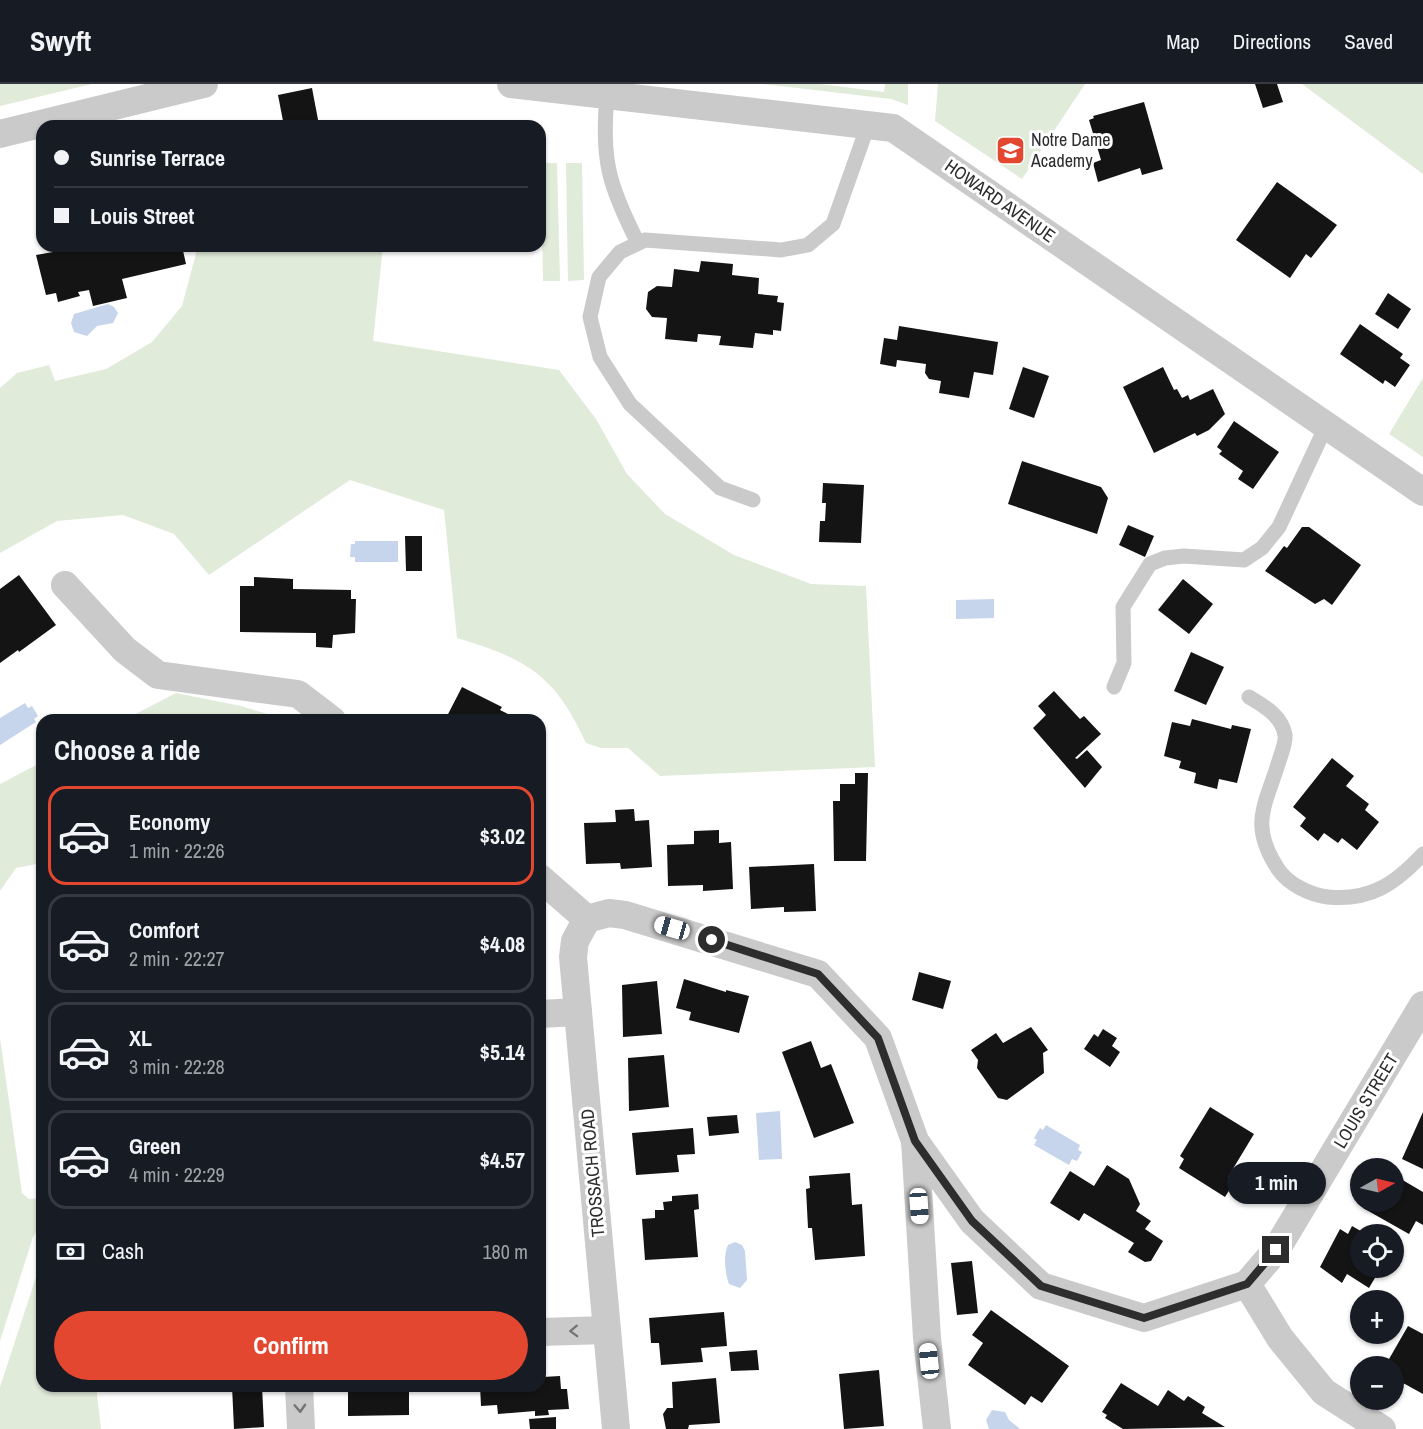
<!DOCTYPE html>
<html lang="en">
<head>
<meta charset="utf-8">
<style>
  :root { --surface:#171b24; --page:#20242c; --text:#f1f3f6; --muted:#9ea1a6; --line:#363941; --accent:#e4472f }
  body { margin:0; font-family:"Archivo Narrow",sans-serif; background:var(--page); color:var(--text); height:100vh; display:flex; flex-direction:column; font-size:22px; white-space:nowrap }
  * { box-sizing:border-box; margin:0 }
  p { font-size:20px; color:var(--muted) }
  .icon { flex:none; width:33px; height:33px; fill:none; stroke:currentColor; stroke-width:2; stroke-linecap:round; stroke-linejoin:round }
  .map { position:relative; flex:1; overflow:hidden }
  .sheet { position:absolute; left:36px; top:630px; width:510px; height:678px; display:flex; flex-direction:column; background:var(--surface); border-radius:18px; box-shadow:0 2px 4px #0004 }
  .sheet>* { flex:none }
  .top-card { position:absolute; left:36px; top:36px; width:510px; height:132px; border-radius:18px; box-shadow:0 2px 4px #0004; display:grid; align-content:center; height:132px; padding:0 18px; background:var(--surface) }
  .needle { width:39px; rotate:82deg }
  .controls { position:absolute; left:1350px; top:1074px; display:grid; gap:12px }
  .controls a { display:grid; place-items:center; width:54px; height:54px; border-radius:50%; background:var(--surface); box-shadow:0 2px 4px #0004; font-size:30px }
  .end { position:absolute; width:27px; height:27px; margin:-14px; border:8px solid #2d2d2d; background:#fff; box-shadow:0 0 0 3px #fff }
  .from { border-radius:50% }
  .bubble { position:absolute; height:42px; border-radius:21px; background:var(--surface); box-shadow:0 2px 4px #0004; font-size:20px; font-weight:800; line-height:42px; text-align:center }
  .car { position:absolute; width:18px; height:36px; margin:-18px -9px; border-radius:8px; box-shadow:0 0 4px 2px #0007; background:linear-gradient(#fff 24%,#345 0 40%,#fff 0 76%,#345 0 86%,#fff 0) }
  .top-card b { display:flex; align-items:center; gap:21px; height:57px; font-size:22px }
  .top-card b+b { border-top:2px solid var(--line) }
  .top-card i { width:15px; height:15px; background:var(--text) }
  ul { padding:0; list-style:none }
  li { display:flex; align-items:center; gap:18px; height:99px; margin:0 12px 9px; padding:0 6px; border:3px solid var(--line); border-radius:18px }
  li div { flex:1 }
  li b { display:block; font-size:22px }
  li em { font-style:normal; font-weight:800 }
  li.on { border-color:var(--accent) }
  li>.icon { width:54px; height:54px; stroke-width:1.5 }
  h2 { padding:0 18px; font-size:27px; line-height:72px }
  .pay { display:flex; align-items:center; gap:15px; height:66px; padding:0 18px; font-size:22px }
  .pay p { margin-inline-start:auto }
  .button { display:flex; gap:12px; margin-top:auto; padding:12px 18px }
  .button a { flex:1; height:69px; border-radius:36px; background:var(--accent); color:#fff; font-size:24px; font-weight:800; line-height:69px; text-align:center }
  header { display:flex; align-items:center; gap:36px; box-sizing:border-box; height:84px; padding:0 30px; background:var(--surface); border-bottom:2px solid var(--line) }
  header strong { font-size:28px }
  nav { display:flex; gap:33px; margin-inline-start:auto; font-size:21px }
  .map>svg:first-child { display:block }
  .green { fill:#e0ebda }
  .water { fill:#c6d5eb }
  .building { fill:#141414 }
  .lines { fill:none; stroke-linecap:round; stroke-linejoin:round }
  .lane { stroke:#cacaca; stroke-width:15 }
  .street { stroke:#cacaca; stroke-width:28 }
  .oneway { stroke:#747474 }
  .route { stroke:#2d2d2d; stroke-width:8 }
  .labels { text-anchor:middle; stroke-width:6; stroke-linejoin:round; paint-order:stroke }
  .poi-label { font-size:18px; fill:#2d2d2d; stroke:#fff; text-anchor:start }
  .street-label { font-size:18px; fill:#2d2d2d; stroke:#fff }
</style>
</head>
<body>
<header>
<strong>Swyft</strong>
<nav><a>Map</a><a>Directions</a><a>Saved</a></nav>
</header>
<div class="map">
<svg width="1423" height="1345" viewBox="0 0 1423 1345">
  <rect width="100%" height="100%" fill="#fff"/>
  <!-- green -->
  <g class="green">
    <path d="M 0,0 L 92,0 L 0,22 Z"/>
    <path d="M 763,0 L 820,0 L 884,8 L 885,0 L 908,0 L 908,21 L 891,15 Z"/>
    <path d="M 938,0 L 1085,0 L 1022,95 L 935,37 Z"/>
    <path d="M 1302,0 L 1423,0 L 1423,90 Z"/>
    <path d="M 541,79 L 557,79 L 560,197 L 543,197 Z"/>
    <path d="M 566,79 L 582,79 L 584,196 L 568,197 Z"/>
    <path d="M 198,162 L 383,162 L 373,257 L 559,286 L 596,335 L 627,390 L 665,430 L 734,471 L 811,500 L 866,502 L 875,683 L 660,692 L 628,664 L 601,664 L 586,659 C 555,591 527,575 457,554 L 444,426 L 350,396 L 209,491 L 174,450 L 123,431 L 57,437 L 0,469 L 0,304 L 17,289 L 49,281 L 55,297 L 106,285 L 152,258 L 182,222 Z"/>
    <path d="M 1423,294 L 1423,373 L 1389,350 Z"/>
    <path d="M 176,609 L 241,622 L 287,636 L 124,636 Z"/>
    <path d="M 42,678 L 42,779 L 16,784 L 0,807 L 0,700 Z"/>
    <path d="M 0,954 L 22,1109 L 29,1115 L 42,1114 L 42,1137 L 33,1153 L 0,1257 Z"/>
    <path d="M 42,1175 L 42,1302 L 96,1302 L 101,1345 L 0,1345 L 0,1303 Z"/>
  </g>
  <!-- water -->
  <g class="water">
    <path d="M 108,220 L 114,223 L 118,229 L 113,239 L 97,242 L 87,252 L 74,248 L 71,239 L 74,230 Z"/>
    <path d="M 355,457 L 398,457 L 398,478 L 355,478 L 355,473 L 350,473 L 351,460 L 355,460 Z"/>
    <path d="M 994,515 L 994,534 L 956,535 L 956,516 Z"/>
    <path d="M 25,619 L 28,624 L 32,622 L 38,632 L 34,635 L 36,638 L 0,661 L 0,634 Z"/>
    <path d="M 780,1027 L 782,1075 L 759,1076 L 756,1029 Z"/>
    <path d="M 1046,1041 L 1080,1061 L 1078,1066 L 1082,1068 L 1077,1077 L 1072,1075 L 1069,1081 L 1034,1061 L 1037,1056 L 1034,1054 L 1040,1044 L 1043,1046 Z"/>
    <path d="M 735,1158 L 742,1161 L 745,1167 L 747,1196 L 740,1204 L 729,1200 C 725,1190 723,1171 728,1161 Z"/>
    <path d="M 992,1326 L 1005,1328 L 1009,1336 L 1020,1345 L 989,1345 L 986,1336 Z"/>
  </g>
  <!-- building -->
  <g class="building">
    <path d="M 1255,0 L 1277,0 L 1283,18 L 1263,24 Z"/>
    <path d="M 312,4 L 319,41 L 284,42 L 278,11 Z"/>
    <path d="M 1144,18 L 1163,85 L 1142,91 L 1140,84 L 1098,98 L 1093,79 L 1101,76 L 1089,36 L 1094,34 L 1093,32 Z"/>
    <path d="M 1277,98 L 1337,141 L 1311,174 L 1306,170 L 1290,194 L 1236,156 Z"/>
    <path d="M 182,162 L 186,180 L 122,195 L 127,214 L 93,222 L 89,206 L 78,208 L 80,212 L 58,218 L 56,209 L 46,211 L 36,171 L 53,168 L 52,163 L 56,162 Z"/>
    <path d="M 701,177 L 733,180 L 732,191 L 759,194 L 758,210 L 778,212 L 777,218 L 784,219 L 781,247 L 773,246 L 773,251 L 755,249 L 753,264 L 719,261 L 721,252 L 698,250 L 697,258 L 665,255 L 667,234 L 652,233 L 646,225 L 648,208 L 657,202 L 672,203 L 674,185 L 699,188 Z"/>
    <path d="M 1388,209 L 1411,225 L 1398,245 L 1375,230 Z"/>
    <path d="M 1360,240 L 1403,270 L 1400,274 L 1410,281 L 1395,303 L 1385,296 L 1383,300 L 1340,270 Z"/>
    <path d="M 899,242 L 998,258 L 993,291 L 974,288 L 969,314 L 939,309 L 941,297 L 929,295 L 925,289 L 926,280 L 897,276 L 896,283 L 880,280 L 884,254 L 897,256 Z"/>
    <path d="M 1023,283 L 1049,292 L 1034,334 L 1009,325 Z"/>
    <path d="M 1163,283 L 1174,306 L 1177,305 L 1182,314 L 1188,311 L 1190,316 L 1213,305 L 1225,330 L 1209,346 L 1197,352 L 1195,349 L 1154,369 L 1123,303 Z"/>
    <path d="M 1234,337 L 1279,368 L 1253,405 L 1238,395 L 1243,387 L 1219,370 L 1222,367 L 1217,363 Z"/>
    <path d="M 1022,377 L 1101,403 L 1108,414 L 1097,450 L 1008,420 Z"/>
    <path d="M 823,399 L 864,401 L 861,459 L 819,458 L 820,437 L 825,437 L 826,419 L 822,419 Z"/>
    <path d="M 1128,441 L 1154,452 L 1145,473 L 1119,461 Z"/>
    <path d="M 1302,443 L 1309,443 L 1361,481 L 1332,521 L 1324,515 L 1315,520 L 1265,487 L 1284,462 L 1287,464 Z"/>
    <path d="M 405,452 L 422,452 L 422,487 L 406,487 Z"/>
    <path d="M 19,491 L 56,541 L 19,568 L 18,566 L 0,579 L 0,505 Z"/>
    <path d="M 254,493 L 293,495 L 293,505 L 351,506 L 351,515 L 356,515 L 355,549 L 333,551 L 332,564 L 316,563 L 316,549 L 240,548 L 240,502 L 254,502 Z"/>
    <path d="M 1183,495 L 1213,520 L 1189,550 L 1158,526 Z"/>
    <path d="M 1191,568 L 1224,583 L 1206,621 L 1174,607 Z"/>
    <path d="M 462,603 L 502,623 L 500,626 L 520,636 L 445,636 Z"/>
    <path d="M 1054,607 L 1080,635 L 1084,632 L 1101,650 L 1075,674 L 1077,675 L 1087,666 L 1102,683 L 1085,704 L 1033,644 L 1046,631 L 1038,622 Z"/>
    <path d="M 1192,635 L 1231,645 L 1232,641 L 1251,645 L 1237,699 L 1219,695 L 1217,705 L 1194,699 L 1196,689 L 1179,684 L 1181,677 L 1164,672 L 1172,638 L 1190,642 Z"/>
    <path d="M 1332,674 L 1354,692 L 1346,702 L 1369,720 L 1365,726 L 1379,738 L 1357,766 L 1342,754 L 1338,759 L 1324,749 L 1318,757 L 1300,742 L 1306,734 L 1293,723 Z"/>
    <path d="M 855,689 L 868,689 L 866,777 L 834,777 L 833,717 L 840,717 L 840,700 L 855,700 Z"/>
    <path d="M 634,725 L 635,737 L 649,736 L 652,783 L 621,785 L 620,779 L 586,780 L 584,739 L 616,738 L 615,726 Z"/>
    <path d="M 719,746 L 719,759 L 731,758 L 733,805 L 703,807 L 703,801 L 668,802 L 667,761 L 694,760 L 694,747 Z"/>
    <path d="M 814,780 L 816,827 L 784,828 L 784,823 L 751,825 L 749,783 Z"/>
    <path d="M 919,888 L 951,897 L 943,925 L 912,916 Z"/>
    <path d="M 684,895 L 726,908 L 726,906 L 749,912 L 739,949 L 689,936 L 691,928 L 676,924 Z"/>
    <path d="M 657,897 L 662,950 L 623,953 L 622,901 Z"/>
    <path d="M 1031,943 L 1048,966 L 1043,969 L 1044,989 L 1007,1016 L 998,1014 L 977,984 L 978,976 L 971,966 L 996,949 L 1003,959 Z"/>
    <path d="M 1103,945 L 1117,954 L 1112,962 L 1120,968 L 1110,983 L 1084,965 L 1094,950 L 1098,953 Z"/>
    <path d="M 811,957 L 821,984 L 831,980 L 854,1039 L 814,1054 L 782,968 Z"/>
    <path d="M 664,971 L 669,1023 L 629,1027 L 628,974 Z"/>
    <path d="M 1210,1023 L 1254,1050 L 1228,1093 L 1235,1097 L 1225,1113 L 1179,1084 L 1184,1075 L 1180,1072 Z"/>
    <path d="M 1423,1028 L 1423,1085 L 1402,1075 Z"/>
    <path d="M 737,1031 L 739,1049 L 709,1052 L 707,1033 Z"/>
    <path d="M 693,1044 L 695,1070 L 677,1071 L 679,1088 L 636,1091 L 632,1049 Z"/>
    <path d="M 1107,1081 L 1129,1095 L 1140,1120 L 1136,1127 L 1151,1137 L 1145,1145 L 1163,1157 L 1151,1177 L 1145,1178 L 1128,1168 L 1134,1159 L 1084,1129 L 1079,1137 L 1050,1119 L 1070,1087 L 1094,1102 Z"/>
    <path d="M 850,1089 L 852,1121 L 862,1120 L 865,1172 L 815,1176 L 812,1144 L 808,1144 L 806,1105 L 810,1104 L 809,1092 Z"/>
    <path d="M 1394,1091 L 1423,1108 L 1423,1141 L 1416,1137 L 1409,1150 L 1363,1124 L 1367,1118 L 1394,1118 Z"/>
    <path d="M 698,1110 L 699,1125 L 694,1126 L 698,1173 L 645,1176 L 642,1135 L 655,1134 L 655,1126 L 664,1126 L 663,1118 L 672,1117 L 672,1112 Z"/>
    <path d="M 1352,1142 L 1366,1150 L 1360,1150 L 1360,1184 L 1386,1184 L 1383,1189 L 1379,1187 L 1369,1204 L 1347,1190 L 1342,1199 L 1320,1183 L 1340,1145 L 1348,1150 Z"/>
    <path d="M 972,1177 L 978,1229 L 957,1231 L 951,1179 Z"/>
    <path d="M 991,1226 L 1069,1282 L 1042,1319 L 1031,1312 L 1025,1321 L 968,1281 L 983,1259 L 972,1251 Z"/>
    <path d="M 724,1228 L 727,1262 L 701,1264 L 703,1278 L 661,1281 L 659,1259 L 651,1259 L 649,1234 Z"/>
    <path d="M 1408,1242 L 1423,1250 L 1423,1310 L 1394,1294 L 1394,1282 L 1385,1282 Z"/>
    <path d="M 757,1266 L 759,1286 L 731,1287 L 729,1268 Z"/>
    <path d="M 879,1286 L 884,1342 L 844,1345 L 839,1290 Z"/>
    <path d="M 540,1289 L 543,1293 L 560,1292 L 561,1305 L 567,1305 L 569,1325 L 548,1326 L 549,1331 L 535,1332 L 535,1327 L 498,1330 L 497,1321 L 481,1322 L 480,1302 L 540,1302 Z"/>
    <path d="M 716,1294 L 720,1339 L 689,1341 L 688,1345 L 666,1345 L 663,1330 L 667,1324 L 673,1324 L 672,1298 Z"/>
    <path d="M 1121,1299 L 1158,1322 L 1168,1306 L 1184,1317 L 1188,1312 L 1205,1323 L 1202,1329 L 1225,1343 L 1123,1345 L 1105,1334 L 1107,1331 L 1102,1328 Z"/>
    <path d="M 232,1302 L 262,1302 L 264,1343 L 234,1345 Z"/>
    <path d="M 348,1302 L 409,1302 L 409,1331 L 348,1332 Z"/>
    <path d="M 556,1333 L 556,1345 L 530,1345 L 529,1335 Z"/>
  </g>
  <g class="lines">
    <!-- lane -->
    <g class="lane">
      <path d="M 607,12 C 601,76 609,102 638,159"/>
      <path d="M 753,416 L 720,404 L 630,320 L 600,273 L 590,233 L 599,193 L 620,168 L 645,156 L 781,166 L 808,161 L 833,140 L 868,41"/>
      <path d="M 1114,603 L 1124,579 L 1123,523 L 1150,480 L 1165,474 L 1184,472 L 1244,476 L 1262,464 L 1279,443 L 1326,342"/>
      <path d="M 1249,613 C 1264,622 1282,632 1285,651 C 1286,659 1281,670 1279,677 C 1265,723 1249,740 1278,785 C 1288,800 1310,811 1328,813 C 1370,817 1395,800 1423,770"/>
    </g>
    <!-- street -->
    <g class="street">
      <path d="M 511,0 L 893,44 L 1423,408"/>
      <path d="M 0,50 L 204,0"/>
      <path d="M 65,501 L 125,566 L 158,591 L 298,610 L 332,636"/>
      <path d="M 540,794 L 587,835"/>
      <path d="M 587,835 L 609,829 L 625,831 L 818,890 L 878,954 L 915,1057 L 972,1137 L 1041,1202 L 1144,1234 L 1247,1200 L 1280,1254 L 1324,1308 L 1382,1345"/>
      <path d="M 587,835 L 575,857 L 573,873 L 616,1345"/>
      <path d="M 540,930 L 578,928"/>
      <path d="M 915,1057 L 927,1254 L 937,1345"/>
      <path d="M 1247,1200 L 1276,1166 L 1423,921"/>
      <path d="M 540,1248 L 607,1246"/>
      <path d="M 299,1302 L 301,1345"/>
    </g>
  </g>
  <!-- one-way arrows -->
  <defs><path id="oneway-chevron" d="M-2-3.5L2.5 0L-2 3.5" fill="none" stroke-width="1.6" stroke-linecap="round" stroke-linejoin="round" transform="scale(1.5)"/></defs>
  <g class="oneway">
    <use href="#oneway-chevron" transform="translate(574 1247) rotate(178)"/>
    <use href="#oneway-chevron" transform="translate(300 1324) rotate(87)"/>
  </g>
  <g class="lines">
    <!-- route -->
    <path class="route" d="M 712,856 L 818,890 L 878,954 L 915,1057 L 972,1137 L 1041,1202 L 1144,1234 L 1247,1200 L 1276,1166"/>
  </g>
  <!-- icons -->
  <defs>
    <symbol id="school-square" viewBox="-11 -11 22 22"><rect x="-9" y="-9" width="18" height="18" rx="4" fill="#e4472f" stroke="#fff"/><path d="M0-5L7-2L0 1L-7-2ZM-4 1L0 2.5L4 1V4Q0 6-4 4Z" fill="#fff"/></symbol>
  </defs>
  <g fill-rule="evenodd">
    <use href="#school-square" x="994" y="50" width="33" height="33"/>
  </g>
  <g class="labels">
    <!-- poi labels -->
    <g class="poi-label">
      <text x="1031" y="62">Notre Dame<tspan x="1031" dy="21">Academy</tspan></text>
    </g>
    <!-- street labels -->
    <g class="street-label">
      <text transform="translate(1000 117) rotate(35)" y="6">HOWARD AVENUE</text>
      <text transform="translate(1366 1017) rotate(-59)" y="6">LOUIS STREET</text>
      <text transform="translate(593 1089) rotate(-95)" y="6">TROSSACH ROAD</text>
    </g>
  </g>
</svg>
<div class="controls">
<a><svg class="needle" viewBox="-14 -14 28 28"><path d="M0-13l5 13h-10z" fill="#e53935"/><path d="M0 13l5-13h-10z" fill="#9ea1a6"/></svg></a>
<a><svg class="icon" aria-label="locate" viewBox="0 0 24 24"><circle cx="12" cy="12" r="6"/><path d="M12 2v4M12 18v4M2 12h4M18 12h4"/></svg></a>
<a>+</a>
<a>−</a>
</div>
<i class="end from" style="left:712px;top:856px"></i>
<i class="end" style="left:1276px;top:1166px"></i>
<div class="bubble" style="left:1227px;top:1078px;width:99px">1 min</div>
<i class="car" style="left:672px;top:844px;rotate:286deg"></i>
<i class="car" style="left:919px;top:1122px;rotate:176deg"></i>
<i class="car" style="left:929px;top:1277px;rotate:354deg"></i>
<div class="top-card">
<b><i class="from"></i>Sunrise Terrace</b>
<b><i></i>Louis Street</b>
</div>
<section class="sheet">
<h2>Choose a ride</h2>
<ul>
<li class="on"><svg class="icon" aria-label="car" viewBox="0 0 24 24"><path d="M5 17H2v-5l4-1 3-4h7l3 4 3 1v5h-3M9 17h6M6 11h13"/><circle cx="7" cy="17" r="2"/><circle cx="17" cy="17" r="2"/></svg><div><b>Economy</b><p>1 min · 22:26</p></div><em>$3.02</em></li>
<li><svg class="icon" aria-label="car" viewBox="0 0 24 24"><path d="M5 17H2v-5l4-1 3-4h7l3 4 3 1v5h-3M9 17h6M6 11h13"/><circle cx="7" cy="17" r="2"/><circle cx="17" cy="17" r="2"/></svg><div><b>Comfort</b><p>2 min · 22:27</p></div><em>$4.08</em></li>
<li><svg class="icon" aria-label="car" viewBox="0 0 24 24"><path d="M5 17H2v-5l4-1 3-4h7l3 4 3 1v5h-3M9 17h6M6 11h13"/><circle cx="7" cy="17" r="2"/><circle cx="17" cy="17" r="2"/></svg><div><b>XL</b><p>3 min · 22:28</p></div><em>$5.14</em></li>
<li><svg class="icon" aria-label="car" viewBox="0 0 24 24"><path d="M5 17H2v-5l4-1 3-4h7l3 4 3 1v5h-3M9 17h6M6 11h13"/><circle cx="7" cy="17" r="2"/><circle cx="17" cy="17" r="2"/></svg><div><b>Green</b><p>4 min · 22:29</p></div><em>$4.57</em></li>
</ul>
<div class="pay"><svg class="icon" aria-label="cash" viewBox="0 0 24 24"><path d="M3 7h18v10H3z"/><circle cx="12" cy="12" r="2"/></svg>Cash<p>180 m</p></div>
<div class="button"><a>Confirm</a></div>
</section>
</div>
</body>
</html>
